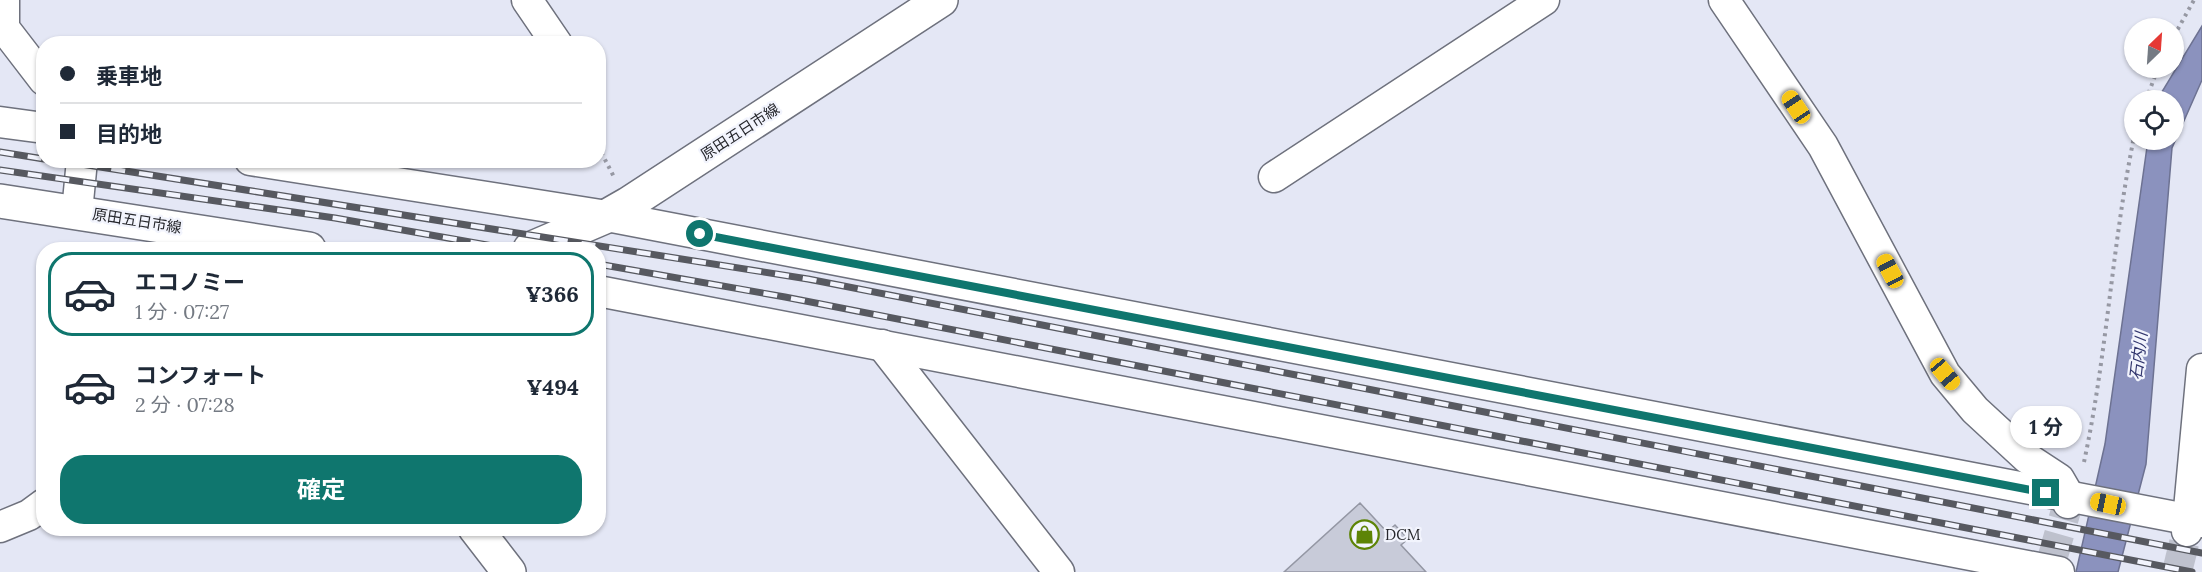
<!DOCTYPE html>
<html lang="ja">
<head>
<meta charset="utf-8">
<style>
  :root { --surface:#fff; --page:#f6f6f7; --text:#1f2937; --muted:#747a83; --line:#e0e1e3; --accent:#0f766e }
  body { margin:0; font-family:Lora,"Noto Sans JP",serif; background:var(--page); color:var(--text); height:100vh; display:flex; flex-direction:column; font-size:22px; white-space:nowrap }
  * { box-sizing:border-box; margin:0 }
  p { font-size:20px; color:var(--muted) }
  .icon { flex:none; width:33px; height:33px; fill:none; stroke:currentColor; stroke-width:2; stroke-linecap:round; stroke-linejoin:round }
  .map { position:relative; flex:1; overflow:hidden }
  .details { position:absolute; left:36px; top:242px; width:570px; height:294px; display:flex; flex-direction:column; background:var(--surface); border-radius:24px; box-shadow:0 2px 4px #0004 }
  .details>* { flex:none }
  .hud { position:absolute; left:36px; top:36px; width:570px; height:132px; border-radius:24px; box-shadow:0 2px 4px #0004; display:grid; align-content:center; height:132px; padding:0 24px; background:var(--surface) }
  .needle { width:39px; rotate:25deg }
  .buttons { position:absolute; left:2124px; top:18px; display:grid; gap:12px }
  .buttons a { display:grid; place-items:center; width:60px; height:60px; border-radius:50%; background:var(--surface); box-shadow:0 2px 4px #0004; font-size:30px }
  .end { position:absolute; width:27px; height:27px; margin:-14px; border:8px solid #0f766e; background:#fff; box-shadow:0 0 0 3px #fff }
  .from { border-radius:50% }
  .bubble { position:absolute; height:42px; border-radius:21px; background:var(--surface); box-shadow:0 2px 4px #0004; font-size:20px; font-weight:700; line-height:42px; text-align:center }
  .car { position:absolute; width:18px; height:36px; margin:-18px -9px; border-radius:8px; box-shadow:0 0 4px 2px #0007; background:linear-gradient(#f5c518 24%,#345 0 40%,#f5c518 0 76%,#345 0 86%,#f5c518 0) }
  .hud b { display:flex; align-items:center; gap:21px; height:57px; font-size:22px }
  .hud b+b { border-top:2px solid var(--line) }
  .hud i { width:15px; height:15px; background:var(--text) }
  ul { padding:10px 0 0; list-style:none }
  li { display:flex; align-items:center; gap:18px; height:84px; margin:0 12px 9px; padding:0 12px; border:3px solid transparent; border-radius:24px }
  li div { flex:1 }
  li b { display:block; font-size:22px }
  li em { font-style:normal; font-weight:700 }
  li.active { border-color:var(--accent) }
  li>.icon { width:54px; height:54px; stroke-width:1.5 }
  .cta { display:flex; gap:12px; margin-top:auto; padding:12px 24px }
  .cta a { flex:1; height:69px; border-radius:24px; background:var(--accent); color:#fff; font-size:24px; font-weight:700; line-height:69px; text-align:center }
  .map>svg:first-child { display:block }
  .water { fill:#8b92be; stroke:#6d7292; stroke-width:1.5 }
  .building { fill:#c8cbd9; stroke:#9497a4; stroke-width:1.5 }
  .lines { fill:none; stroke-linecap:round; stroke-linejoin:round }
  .minor-tunnel { stroke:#bec1cd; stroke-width:30; stroke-dasharray:30 15; stroke-linecap:butt }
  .minor-casing { stroke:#6e717d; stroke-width:33 }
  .tertiary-casing { stroke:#6e717d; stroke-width:36 }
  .secondary-casing { stroke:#6e717d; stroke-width:36 }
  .path { stroke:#9698a3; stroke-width:4; stroke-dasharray:3 4.5; stroke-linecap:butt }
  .minor { stroke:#fff; stroke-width:30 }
  .tertiary { stroke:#fff; stroke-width:33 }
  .secondary { stroke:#fff; stroke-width:33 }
  .rail-casing { stroke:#575960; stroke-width:7 }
  .rail { stroke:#f2f4fd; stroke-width:4.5; stroke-dasharray:14; stroke-linecap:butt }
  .route { stroke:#0f766e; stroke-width:8 }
  .labels { text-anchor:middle; stroke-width:4.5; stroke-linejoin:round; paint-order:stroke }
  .street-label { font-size:15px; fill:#26272c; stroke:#f2f4fd }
  .poi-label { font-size:15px; fill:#26272c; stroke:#f2f4fd; text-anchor:start }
  .water-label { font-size:16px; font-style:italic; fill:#32366e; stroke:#f2f4fd }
</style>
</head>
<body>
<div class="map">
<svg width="2202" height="572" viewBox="0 0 2202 572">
  <rect width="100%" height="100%" fill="#e4e7f5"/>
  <!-- water -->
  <path class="water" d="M 2202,26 L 2202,80 L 2172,148 L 2146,464 L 2118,572 L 2076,572 L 2105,444 L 2148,140 L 2174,140 L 2174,100 L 2157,100 Z"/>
  <!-- building -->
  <path class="building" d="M 1360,503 L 1387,532 L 1395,525 L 1408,539 L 1401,545 L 1426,572 L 1284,572 Z"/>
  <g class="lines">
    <!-- minor-tunnel -->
    <g class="minor-tunnel">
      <path d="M 2051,563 L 2067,507"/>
      <path d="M 2177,572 L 2187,531"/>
    </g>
    <defs>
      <g id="minor">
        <path d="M 4,0 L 4,28 L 44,80"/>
        <path d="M 527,0 L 557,44"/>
        <path d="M 1724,0 L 1823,146 L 1945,374 L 1975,410 L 2027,458 L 2059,479 L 2070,498 L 2068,503"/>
        <path d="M 0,122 L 44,128"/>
        <path d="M 250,160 L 607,216 L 2202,522"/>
        <path d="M 1274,177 L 1544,0"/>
        <path d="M 77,212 L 82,160"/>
        <path d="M 598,291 L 2059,572"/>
        <path d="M 882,345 L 1059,572"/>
        <path d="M 0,527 L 29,515 L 44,504"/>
        <path d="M 2187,531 L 2202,369"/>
      </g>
      <path id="tertiary" d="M 475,528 L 509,572"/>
      <g id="secondary">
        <path d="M 0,201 L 309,249"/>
        <path d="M 530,249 L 607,216 L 628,204 L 941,0"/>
      </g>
    </defs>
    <!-- minor casing -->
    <use href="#minor" class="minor-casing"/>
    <!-- tertiary casing -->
    <use href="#tertiary" class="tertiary-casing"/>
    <!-- secondary casing -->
    <use href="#secondary" class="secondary-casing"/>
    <!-- path -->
    <g class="path">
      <path d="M 2174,36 L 2194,0"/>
      <path d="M 2146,100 L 2158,68"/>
      <path d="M 598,146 L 614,177"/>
      <path d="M 2084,462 C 2107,355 2112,245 2134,137"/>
    </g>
    <!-- minor -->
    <use href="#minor" class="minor"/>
    <!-- tertiary -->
    <use href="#tertiary" class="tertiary"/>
    <!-- secondary -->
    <use href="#secondary" class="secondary"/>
    <defs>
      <g id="rail">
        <path d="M 0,152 L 44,159"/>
        <path d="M 56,160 L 808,279 L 2202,553"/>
        <path d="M 0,170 L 335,218 L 510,249"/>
        <path d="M 598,264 L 785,297 L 2192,572"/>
      </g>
    </defs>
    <!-- rail casing -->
    <use href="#rail" class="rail-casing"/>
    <!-- rail -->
    <use href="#rail" class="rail"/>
  </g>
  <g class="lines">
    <!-- route -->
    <path class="route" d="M 700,234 L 2046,493"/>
  </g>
  <!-- icons -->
  <defs>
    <symbol id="shop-ring" viewBox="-11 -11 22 22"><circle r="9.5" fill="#f2f4fd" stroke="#5d8406" stroke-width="1.5"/><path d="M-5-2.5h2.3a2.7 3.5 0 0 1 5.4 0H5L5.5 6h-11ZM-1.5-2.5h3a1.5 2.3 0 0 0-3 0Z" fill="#5d8406"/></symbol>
  </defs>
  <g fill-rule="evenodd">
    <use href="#shop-ring" x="1348" y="518" width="33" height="33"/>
  </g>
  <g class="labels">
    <!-- street labels -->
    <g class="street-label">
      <text transform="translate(740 132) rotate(-33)" y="5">原田五日市線</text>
      <text transform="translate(137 221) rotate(9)" y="5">原田五日市線</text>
    </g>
    <!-- poi labels -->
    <g class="poi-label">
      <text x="1385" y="540">DCM</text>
    </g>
    <!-- water labels -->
    <g class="water-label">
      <text transform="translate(2138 356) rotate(-83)" y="6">石内川</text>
    </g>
  </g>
</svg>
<div class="buttons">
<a><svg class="needle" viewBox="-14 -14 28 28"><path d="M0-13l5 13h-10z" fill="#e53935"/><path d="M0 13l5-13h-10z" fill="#747a83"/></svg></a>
<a><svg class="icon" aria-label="locate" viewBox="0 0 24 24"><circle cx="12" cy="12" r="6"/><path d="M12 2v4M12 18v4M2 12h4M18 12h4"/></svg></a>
</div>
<i class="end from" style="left:700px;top:234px"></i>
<i class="end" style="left:2046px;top:493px"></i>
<div class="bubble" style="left:2010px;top:406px;width:72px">1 分</div>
<i class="car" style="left:1796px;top:107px;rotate:326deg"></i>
<i class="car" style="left:1890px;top:271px;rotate:332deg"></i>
<i class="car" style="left:1945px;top:374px;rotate:140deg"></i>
<i class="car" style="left:2108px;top:504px;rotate:282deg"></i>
<div class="hud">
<b><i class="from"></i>乗車地</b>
<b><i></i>目的地</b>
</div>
<section class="details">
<ul>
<li class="active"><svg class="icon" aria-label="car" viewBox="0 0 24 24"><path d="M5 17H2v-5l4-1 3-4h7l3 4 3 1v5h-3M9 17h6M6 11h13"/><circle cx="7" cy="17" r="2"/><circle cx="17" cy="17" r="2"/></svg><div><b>エコノミー</b><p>1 分 · 07:27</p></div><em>¥366</em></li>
<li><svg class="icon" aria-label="car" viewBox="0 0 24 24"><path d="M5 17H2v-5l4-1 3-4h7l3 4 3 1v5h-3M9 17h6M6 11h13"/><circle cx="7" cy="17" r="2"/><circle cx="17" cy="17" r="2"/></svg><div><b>コンフォート</b><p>2 分 · 07:28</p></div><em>¥494</em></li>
</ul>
<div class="cta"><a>確定</a></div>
</section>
</div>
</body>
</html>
